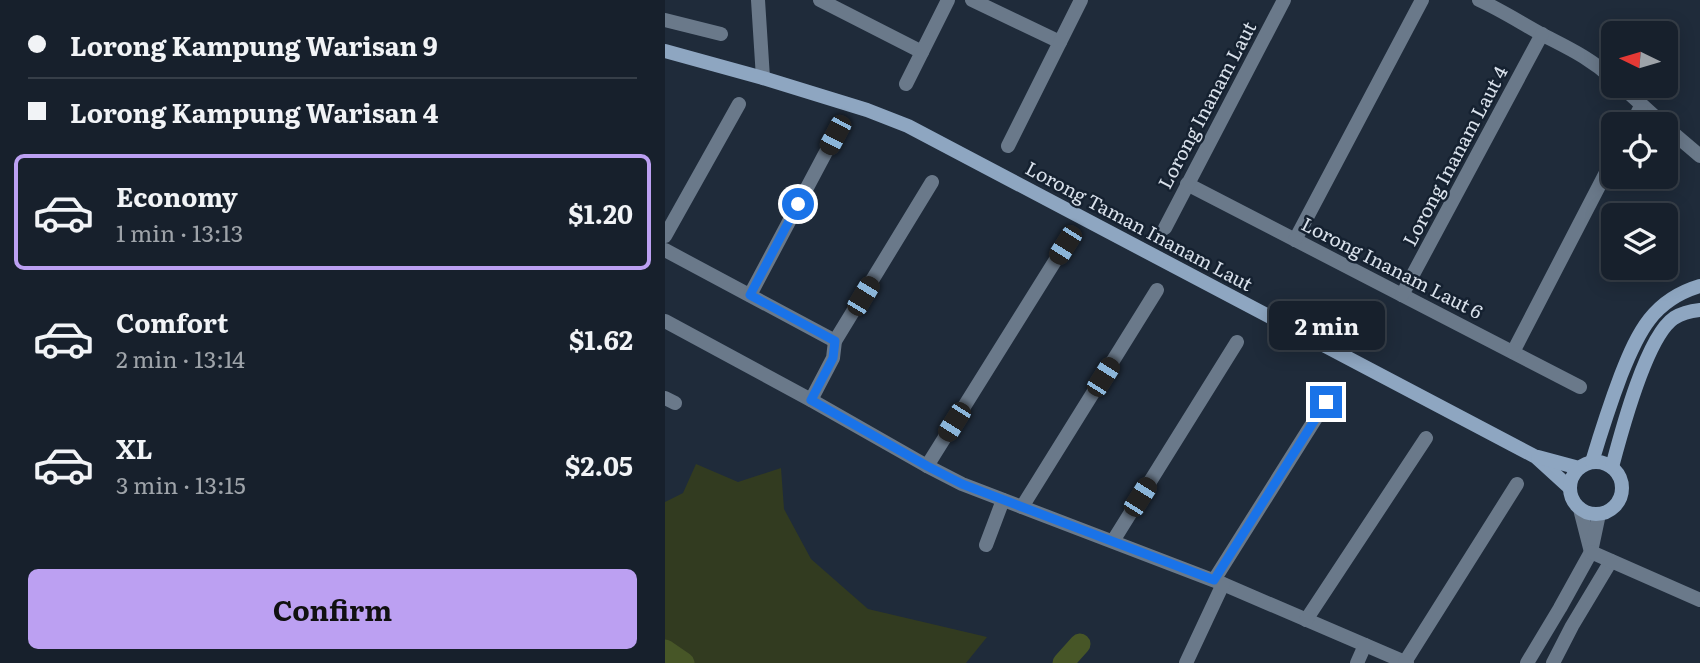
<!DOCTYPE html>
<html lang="en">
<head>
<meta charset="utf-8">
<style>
  :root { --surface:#17202c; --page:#202834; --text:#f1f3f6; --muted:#9ea3a9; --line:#363e48; --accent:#bca0f2 }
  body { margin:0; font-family:Literata,serif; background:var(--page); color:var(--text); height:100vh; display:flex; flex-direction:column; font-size:26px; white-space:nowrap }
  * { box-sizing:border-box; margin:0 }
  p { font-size:23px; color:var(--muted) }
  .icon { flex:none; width:38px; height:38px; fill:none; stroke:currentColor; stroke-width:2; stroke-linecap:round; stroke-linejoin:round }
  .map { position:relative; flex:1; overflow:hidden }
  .panel { display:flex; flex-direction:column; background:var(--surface); width:665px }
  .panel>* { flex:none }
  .banner { display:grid; align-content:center; height:154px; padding:0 28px; background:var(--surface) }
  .needle { width:46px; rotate:275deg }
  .tools { position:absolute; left:936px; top:21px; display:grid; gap:14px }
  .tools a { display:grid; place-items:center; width:77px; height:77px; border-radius:10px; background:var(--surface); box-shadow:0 4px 18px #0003,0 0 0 2px var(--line); font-size:35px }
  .end { position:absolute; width:32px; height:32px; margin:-16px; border:9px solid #1a73e8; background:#fff; box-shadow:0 0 0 4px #fff }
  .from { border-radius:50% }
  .bubble { position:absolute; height:49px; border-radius:10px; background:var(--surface); box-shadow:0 4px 18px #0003,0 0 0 2px var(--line); font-size:23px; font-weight:700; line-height:49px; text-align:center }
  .car { position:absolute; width:21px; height:42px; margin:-21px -10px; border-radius:9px; box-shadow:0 0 5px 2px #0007; background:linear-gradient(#222 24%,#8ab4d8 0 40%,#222 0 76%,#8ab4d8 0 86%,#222 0) }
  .banner b { display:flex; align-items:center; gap:24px; height:66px; font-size:26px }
  .banner b+b { border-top:2px solid var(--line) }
  .banner i { width:18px; height:18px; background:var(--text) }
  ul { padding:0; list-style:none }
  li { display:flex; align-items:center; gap:21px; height:116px; margin:0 14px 10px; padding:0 14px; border:4px solid transparent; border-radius:10px }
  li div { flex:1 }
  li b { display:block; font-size:26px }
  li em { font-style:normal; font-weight:700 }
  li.selected { border-color:var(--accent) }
  li>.icon { width:63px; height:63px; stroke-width:1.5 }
  .button { display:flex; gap:14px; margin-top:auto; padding:14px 28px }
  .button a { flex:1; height:80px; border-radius:10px; background:var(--accent); color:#111; font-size:28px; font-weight:700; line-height:80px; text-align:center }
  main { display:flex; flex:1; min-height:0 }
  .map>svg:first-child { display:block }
  .green { fill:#323b20 }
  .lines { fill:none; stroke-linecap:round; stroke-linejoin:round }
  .river { stroke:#475627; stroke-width:21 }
  .minor { stroke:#6a798a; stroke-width:14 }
  .tertiary { stroke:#6a798a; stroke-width:14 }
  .secondary { stroke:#8ea6c1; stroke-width:14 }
  .route { stroke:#1a73e8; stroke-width:9 }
  .labels { text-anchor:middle; stroke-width:5; stroke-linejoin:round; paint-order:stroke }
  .street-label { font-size:19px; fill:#d9e1eb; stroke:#152130 }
</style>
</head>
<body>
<main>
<section class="panel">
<div class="banner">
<b><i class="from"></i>Lorong Kampung Warisan 9</b>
<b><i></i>Lorong Kampung Warisan 4</b>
</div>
<ul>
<li class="selected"><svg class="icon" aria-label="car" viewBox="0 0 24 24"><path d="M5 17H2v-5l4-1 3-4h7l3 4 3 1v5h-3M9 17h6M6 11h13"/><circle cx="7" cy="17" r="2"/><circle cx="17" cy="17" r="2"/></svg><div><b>Economy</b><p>1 min · 13:13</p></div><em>$1.20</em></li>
<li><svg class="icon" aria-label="car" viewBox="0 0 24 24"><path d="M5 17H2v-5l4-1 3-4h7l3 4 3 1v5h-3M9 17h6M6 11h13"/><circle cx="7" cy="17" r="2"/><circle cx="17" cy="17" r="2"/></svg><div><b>Comfort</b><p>2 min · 13:14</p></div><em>$1.62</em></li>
<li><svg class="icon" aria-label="car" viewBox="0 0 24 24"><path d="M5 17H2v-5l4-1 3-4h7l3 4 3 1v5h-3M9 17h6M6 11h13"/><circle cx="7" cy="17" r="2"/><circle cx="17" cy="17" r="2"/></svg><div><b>XL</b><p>3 min · 13:15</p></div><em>$2.05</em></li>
</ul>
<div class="button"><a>Confirm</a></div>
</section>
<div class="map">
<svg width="1035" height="663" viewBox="0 0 1035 663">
  <rect width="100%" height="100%" fill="#1f2b3a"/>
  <!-- green -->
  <path class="green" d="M 31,464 L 73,482 L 116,468 L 119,509 L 146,559 L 203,609 L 322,637 L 301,663 L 0,663 L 0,502 L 18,493 Z"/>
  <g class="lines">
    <!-- river -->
    <g class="river">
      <path d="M 0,650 L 19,663"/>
      <path d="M 398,663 L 415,644"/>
    </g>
    <!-- minor -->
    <g class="minor">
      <path d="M 93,0 L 98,78"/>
      <path d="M 155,0 L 257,52"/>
      <path d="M 307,0 L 395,42"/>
      <path d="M 814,0 C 836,10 856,23 878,35 C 905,49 925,58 948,79"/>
      <path d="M 0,20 L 56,34"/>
      <path d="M 241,84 L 283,0"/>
      <path d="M 956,86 L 998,124"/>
      <path d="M 967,124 L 976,106"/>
      <path d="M 1001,127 L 1035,156"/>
      <path d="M 343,146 L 416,0"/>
      <path d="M 522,184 L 915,387"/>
      <path d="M 500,228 L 619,0"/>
      <path d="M 0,236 L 74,104"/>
      <path d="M 630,240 L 757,0"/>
      <path d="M 0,250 L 170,341"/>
      <path d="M 85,295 L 170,135"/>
      <path d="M 737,295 L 877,34"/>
      <path d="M 0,321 L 146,400 L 262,466 L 297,484 L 558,584 L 742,663"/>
      <path d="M 848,352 L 948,159"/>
      <path d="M 0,398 L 10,403"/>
      <path d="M 146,400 L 168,358 L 170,341 L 267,182"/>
      <path d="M 262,466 L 400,245"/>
      <path d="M 357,507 L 492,290"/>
      <path d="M 448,541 L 572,342"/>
      <path d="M 321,545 L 338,500"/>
      <path d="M 549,580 L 661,402"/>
      <path d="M 641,620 L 761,438"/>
      <path d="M 740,662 L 852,484"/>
      <path d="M 521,663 L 558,584"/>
      <path d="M 692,663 L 700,645"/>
      <path d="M 862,663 L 895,608 L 926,552"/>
      <path d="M 888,663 L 907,626 L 946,561"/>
    </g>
    <!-- tertiary -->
    <g class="tertiary">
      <path d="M 915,509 L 926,552"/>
      <path d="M 927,547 L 934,514"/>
      <path d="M 926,552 L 1035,600"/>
    </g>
    <!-- secondary -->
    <g class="secondary">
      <path d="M 0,51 L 98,78 L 202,110 L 243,126 L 871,457 L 905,488"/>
      <path d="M 873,457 L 914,468"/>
      <circle cx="931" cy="488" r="26"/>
      <path d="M 927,462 C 936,432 945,404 956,375 C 973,332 988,300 1035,286"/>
      <path d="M 947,467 C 956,433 981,337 1009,318 C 1017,313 1026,311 1035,310"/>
    </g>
  </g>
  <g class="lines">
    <!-- route -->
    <path class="route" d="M 133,204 L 85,295 L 170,341 L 168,358 L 146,400 L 262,466 L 297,484 L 549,580 L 661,402"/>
  </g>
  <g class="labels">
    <!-- street labels -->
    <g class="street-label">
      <text transform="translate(542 105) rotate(-62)" y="7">Lorong Inanam Laut</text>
      <text transform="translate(790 156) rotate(-62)" y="7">Lorong Inanam Laut 4</text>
      <text transform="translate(474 226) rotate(28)" y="7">Lorong Taman Inanam Laut</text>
      <text transform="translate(727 268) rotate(27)" y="7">Lorong Inanam Laut 6</text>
    </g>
  </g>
</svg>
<div class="tools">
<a><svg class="needle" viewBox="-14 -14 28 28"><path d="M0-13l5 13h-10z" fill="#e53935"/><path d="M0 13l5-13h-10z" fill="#9ea3a9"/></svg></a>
<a><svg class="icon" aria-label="locate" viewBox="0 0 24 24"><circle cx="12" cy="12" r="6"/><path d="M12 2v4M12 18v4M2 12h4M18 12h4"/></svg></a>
<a><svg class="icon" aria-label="layers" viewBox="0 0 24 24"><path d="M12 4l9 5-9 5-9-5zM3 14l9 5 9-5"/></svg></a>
</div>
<i class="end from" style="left:133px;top:204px"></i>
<i class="end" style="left:661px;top:402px"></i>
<div class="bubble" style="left:604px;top:301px;width:116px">2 min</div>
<i class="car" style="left:170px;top:135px;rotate:208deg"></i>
<i class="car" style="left:400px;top:245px;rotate:212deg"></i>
<i class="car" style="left:198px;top:296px;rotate:31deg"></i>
<i class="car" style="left:438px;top:377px;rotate:32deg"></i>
<i class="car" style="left:289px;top:422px;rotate:212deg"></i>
<i class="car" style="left:475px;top:497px;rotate:32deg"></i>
</div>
</main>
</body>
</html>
